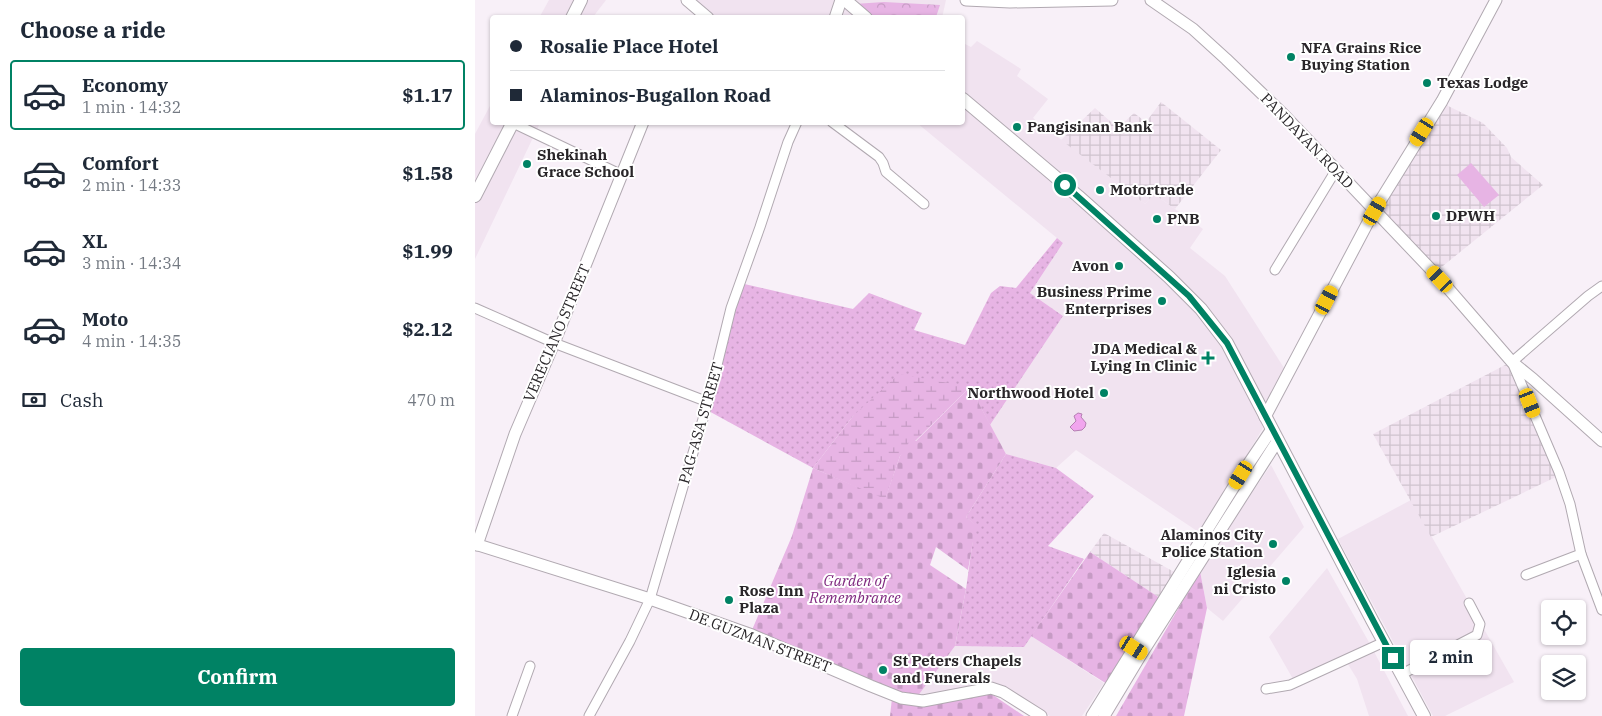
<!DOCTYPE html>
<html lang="en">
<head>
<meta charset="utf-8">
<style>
  :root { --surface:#fff; --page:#f6f6f7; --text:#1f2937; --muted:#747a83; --line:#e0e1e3; --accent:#008264 }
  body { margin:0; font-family:"IBM Plex Serif",serif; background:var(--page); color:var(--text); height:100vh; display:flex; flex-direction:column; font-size:19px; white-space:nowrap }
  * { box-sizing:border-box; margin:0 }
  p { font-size:16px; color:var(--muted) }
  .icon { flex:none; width:28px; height:28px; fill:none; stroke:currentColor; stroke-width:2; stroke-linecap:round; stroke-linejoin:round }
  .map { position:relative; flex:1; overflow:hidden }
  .drawer { display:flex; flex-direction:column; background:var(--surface); width:475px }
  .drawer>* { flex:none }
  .hud { position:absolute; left:15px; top:15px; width:475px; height:110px; border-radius:5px; box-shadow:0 1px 4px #0004; display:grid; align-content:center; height:110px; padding:0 20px; background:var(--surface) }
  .buttons { position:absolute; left:1066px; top:600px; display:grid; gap:10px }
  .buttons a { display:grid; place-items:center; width:45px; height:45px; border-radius:5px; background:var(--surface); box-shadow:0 1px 4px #0004; font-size:25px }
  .end { position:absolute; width:22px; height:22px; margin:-11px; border:6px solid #008264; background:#fff; box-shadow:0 0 0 2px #fff }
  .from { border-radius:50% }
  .bubble { position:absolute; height:35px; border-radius:5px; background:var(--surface); box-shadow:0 1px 4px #0004; font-size:16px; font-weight:700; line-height:35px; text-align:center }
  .car { position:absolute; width:15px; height:30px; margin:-15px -8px; border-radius:6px; box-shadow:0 0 4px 1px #0007; background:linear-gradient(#f5c518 24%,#345 0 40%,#f5c518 0 76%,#345 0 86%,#f5c518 0) }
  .hud b { display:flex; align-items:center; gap:18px; height:48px; font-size:19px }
  .hud b+b { border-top:1px solid var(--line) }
  .hud i { width:12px; height:12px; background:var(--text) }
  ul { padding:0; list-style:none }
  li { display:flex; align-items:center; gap:15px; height:70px; margin:0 10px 8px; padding:0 10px; border:2px solid transparent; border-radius:5px }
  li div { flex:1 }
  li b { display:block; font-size:19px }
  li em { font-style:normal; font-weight:700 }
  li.selected { border-color:var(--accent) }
  li>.icon { width:45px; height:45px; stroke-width:1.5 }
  h2 { padding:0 20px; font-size:22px; line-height:60px }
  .pay { display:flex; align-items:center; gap:12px; height:55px; padding:0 20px; font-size:19px }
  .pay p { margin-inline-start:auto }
  .cta { display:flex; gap:10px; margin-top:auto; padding:10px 20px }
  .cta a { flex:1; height:58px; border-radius:5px; background:var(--accent); color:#fff; font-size:20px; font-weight:700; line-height:58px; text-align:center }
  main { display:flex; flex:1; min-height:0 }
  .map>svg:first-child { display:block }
  .built { fill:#f1e3f0 }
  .industrial { fill:url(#industrial-grid) }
  .grass { fill:url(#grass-dots) }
  .wetland { fill:url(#wetland-marsh) }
  .cemetery { fill:url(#cemetery-stones) }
  .park { fill:url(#park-crowns) }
  .garden { fill:#e7b4e4 }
  .water { fill:#f1a5ee; stroke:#b57fb3 }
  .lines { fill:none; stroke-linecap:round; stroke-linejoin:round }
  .minor-casing { stroke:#b1a9b1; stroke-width:11 }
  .tertiary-casing { stroke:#b1a9b1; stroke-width:13 }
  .secondary-casing { stroke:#b1a9b1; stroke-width:14 }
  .minor { stroke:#fff; stroke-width:9 }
  .tertiary { stroke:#fff; stroke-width:11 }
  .secondary { stroke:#fff; stroke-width:12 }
  .route { stroke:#008264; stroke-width:6 }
  .poi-dot { fill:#008264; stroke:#fff; stroke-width:2 }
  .labels { text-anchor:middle; stroke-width:4; stroke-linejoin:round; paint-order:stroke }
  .poi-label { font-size:15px; font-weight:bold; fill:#292629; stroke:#fff; text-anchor:start }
  .street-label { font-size:15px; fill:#292629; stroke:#fff }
  .park-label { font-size:15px; font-style:italic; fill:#7f287f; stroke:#fff }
</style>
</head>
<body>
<main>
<section class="drawer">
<h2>Choose a ride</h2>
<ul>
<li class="selected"><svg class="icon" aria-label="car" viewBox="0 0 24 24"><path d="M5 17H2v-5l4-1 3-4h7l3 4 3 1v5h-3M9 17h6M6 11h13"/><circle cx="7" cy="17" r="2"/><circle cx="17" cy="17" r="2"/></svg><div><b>Economy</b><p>1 min · 14:32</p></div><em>$1.17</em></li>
<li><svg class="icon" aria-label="car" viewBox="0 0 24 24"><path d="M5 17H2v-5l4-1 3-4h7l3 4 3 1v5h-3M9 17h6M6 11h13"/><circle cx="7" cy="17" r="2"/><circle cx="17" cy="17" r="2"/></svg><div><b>Comfort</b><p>2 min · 14:33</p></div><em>$1.58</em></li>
<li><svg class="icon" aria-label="car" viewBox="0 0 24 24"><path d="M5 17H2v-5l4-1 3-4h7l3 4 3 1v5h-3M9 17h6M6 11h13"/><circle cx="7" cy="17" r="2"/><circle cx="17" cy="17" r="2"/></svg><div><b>XL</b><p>3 min · 14:34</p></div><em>$1.99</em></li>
<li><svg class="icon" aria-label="car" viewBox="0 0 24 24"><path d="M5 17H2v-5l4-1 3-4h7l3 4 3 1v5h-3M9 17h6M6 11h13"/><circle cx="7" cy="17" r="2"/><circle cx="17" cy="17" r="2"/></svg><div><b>Moto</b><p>4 min · 14:35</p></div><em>$2.12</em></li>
</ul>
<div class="pay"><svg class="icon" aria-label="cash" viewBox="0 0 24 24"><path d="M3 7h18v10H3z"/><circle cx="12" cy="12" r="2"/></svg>Cash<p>470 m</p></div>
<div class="cta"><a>Confirm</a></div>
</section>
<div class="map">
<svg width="1127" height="716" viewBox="0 0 1127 716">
  <defs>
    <pattern id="industrial-grid" width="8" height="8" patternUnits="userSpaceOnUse" patternTransform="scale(1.25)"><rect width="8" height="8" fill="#f1e3f0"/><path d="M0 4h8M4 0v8" fill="none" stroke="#cfc3ce"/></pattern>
    <pattern id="grass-dots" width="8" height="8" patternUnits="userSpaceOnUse" patternTransform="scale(1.25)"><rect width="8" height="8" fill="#e7b4e4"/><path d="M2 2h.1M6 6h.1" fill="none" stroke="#c69bc4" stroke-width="1.8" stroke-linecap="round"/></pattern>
    <pattern id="wetland-marsh" width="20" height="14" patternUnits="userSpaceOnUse" patternTransform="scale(1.25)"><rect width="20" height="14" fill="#e7b4e4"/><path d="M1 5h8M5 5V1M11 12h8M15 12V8" fill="none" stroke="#c69bc4"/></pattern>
    <pattern id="cemetery-stones" width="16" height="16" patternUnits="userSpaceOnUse" patternTransform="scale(1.25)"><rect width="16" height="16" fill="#e7b4e4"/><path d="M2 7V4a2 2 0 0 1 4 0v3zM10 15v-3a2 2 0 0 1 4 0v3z" fill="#c69bc4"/></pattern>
    <pattern id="park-crowns" width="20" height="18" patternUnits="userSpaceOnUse" patternTransform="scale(1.25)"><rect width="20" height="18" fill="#e7b4e4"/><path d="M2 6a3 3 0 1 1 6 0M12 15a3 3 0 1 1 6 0" fill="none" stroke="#c69bc4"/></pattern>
  </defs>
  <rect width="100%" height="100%" fill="#f8f0f8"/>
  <!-- built -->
  <g class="built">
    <path d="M 74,0 L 131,0 L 118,17 L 64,18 Z"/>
    <path d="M 212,0 L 471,0 L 467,18 L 233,17 Z"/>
    <path d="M 502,41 L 546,69 L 542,76 L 573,99 L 558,118 L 670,204 L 679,194 L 728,229 L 715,248 L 750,276 L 811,371 L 785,420 L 788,428 L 725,533 L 601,450 L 581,468 L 531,454 L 515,425 L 588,316 L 555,293 L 588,243 L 442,123 L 488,122 L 488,43 L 496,47 Z"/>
    <path d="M 17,102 L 18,122 L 65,123 L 0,259 L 0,134 Z"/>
    <path d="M 796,465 L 829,527 L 748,621 L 732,608 L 725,571 L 743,542 Z"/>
    <path d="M 936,500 L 1039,682 L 970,716 L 958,716 L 863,539 Z"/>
    <path d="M 852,568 L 895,644 L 933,716 L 894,716 L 882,679 L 871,661 L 822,686 L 794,637 Z"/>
    <path d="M 556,636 L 629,683 L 607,716 L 575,716 L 520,684 L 456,697 L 443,695 L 480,646 L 548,647 Z"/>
  </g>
  <!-- industrial -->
  <g class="industrial">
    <path d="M 686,102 L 746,150 L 700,209 L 679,194 L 670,204 L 586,140 L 620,108 L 643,128 L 659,113 L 671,122 Z"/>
    <path d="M 967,103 L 1008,123 L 1032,148 L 1036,157 L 1068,185 L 958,274 L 898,210 Z"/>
    <path d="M 1032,364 L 1081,477 L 956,537 L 898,434 Z"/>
    <path d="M 629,533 L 701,573 L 685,598 L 615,552 Z"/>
  </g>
  <!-- grass -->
  <g class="grass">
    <path d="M 582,238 L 588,243 L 555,293 L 588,316 L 515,425 L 495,387 L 378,416 L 338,468 L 230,409 L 265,283 L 378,309 L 394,293 L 447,313 L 439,330 L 490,345 L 516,293 L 525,286 L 541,288 Z"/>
    <path d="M 531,454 L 581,468 L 619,496 L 573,546 L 609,559 L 549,647 L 480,646 L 491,589 L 500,525 L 491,517 Z"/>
  </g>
  <!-- wetland -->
  <path class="wetland" d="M 424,374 L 495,387 L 425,456 L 410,500 L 338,468 L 378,416 Z"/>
  <!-- cemetery -->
  <g class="cemetery">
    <path d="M 495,387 L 531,454 L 491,517 L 501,525 L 493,570 L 461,547 L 455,565 L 491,589 L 480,646 L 442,697 L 436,697 L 372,672 L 277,630 L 317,536 L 338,468 L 410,499 L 425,456 L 435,441 L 441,441 Z"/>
    <path d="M 615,552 L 685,598 L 632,684 L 556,636 Z"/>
    <path d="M 725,571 L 732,608 L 709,716 L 641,716 Z"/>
    <path d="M 515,693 L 549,716 L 415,716 L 417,698 Z"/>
  </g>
  <!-- park -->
  <path class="park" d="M 409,2 L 465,5 L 461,17 L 396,18 L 379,4 Z"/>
  <!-- garden -->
  <path class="garden" d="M 996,163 L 1024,195 L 1009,207 L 982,175 Z"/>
  <!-- water -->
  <path class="water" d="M 603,413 L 607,414 L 606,417 L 611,423 L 610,427 L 607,430 L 599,431 L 595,427 L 601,421 L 599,416 Z"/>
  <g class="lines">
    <defs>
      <g id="minor">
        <path d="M 357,122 L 404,157 L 408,163 L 411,172 L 449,204"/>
        <path d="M 38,123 L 147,175"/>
        <path d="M 800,270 L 861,170"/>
        <path d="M 1127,286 L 1113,296 L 1037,362 L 1084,472 L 1095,504 L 1106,554 L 1127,610"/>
        <path d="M 0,308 L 79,343 L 233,402"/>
        <path d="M 1051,575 L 1106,554"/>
        <path d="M 927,674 L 1002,635 L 1005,624 L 994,603"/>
        <path d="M 791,689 L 815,685 L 909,642"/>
        <path d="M 37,716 L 55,666"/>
        <path d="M 114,716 L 155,641 L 175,599 L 233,402 L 256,308 L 285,227 L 313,142 L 322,122"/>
      </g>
      <g id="tertiary">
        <path d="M 212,0 L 233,18"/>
        <path d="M 491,0 L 535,2 L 637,0"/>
        <path d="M 676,0 L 718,29 L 751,59 L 808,114 L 965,279 L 1037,362 L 1058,379 L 1127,441"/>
        <path d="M 360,18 L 366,0"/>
        <path d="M 790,417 L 899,211 L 967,101 L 1021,0"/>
        <path d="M 0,544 L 175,599 L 277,635 L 396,686 L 426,698 L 448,701 L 516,688 L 528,692 L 566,716"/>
        <path d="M 2,545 L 40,434 L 79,343 L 168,122"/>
        <path d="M 617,716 L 766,475 L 797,429"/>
        <path d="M 629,716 L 667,653 L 803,440"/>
      </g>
      <g id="secondary">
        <path d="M 370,0 L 391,18"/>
        <path d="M 97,18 L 106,0"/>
        <path d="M 488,99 L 603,196 L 694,277 L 726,309 L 752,343 L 897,620 L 949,716"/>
        <path d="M 0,196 L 38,122"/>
      </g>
    </defs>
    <!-- minor casing -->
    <use href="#minor" class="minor-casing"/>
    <!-- tertiary casing -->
    <use href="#tertiary" class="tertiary-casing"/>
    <!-- secondary casing -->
    <use href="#secondary" class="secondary-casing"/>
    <!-- minor -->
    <use href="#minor" class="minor"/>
    <!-- tertiary -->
    <use href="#tertiary" class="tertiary"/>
    <!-- secondary -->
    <use href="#secondary" class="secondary"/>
  </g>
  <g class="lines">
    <!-- route -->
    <path class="route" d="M 590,185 L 714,296 L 752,343 L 918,658"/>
  </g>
  <!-- markers -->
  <g class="poi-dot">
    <circle cx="816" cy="57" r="5"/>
    <circle cx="952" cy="83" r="5"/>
    <circle cx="542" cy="127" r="5"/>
    <circle cx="52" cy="164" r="5"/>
    <circle cx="625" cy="190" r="5"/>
    <circle cx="961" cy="216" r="5"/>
    <circle cx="682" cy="219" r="5"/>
    <circle cx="644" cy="266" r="5"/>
    <circle cx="687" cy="301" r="5"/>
    <path d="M730.5 350.5h5v5h5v5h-5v5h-5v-5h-5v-5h5z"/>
    <circle cx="629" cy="393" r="5"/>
    <circle cx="798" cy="544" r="5"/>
    <circle cx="811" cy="581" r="5"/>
    <circle cx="254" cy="600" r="5"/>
    <circle cx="408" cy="670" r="5"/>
  </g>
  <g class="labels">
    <!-- poi labels -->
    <g class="poi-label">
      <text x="826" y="53">NFA Grains Rice<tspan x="826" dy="17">Buying Station</tspan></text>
      <text x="962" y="88">Texas Lodge</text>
      <text x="552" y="132">Pangisinan Bank</text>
      <text x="62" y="160">Shekinah<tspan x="62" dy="17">Grace School</tspan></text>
      <text x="635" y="195">Motortrade</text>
      <text x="971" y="221">DPWH</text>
      <text x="692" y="224">PNB</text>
      <text x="634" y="271" text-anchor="end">Avon</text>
      <text x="677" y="297" text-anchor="end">Business Prime<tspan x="677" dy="17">Enterprises</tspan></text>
      <text x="722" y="354" text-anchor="end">JDA Medical &amp;<tspan x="722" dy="17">Lying In Clinic</tspan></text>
      <text x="619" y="398" text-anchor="end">Northwood Hotel</text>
      <text x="788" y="540" text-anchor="end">Alaminos City<tspan x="788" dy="17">Police Station</tspan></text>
      <text x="801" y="577" text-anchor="end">Iglesia<tspan x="801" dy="17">ni Cristo</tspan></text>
      <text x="264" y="596">Rose Inn<tspan x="264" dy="17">Plaza</tspan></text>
      <text x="418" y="666">St Peters Chapels<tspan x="418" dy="17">and Funerals</tspan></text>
    </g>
    <!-- street labels -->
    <g class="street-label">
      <text transform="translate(832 141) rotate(46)" y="5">PANDAYAN ROAD</text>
      <text transform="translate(82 333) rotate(-67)" y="5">VERECIANO STREET</text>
      <text transform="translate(226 423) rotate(-74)" y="5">PAG-ASA STREET</text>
      <text transform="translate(285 641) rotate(21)" y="5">DE GUZMAN STREET</text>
    </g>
    <!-- park labels -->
    <g class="park-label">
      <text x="380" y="586">Garden of<tspan x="380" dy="17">Remembrance</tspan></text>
    </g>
  </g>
</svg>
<div class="buttons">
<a><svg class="icon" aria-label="locate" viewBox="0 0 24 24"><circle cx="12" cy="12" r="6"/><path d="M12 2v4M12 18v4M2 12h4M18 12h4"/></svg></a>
<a><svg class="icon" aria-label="layers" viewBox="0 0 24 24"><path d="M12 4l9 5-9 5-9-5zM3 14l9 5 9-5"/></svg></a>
</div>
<i class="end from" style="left:590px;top:185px"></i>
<i class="end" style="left:918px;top:658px"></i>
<div class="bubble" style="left:935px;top:640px;width:82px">2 min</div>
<i class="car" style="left:947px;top:132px;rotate:212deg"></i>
<i class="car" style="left:900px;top:211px;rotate:30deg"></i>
<i class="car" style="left:965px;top:279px;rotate:317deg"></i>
<i class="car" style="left:852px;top:300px;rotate:28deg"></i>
<i class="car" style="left:1055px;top:403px;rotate:158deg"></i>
<i class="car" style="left:766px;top:475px;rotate:212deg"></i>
<i class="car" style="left:659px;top:648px;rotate:123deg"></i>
<div class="hud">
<b><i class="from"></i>Rosalie Place Hotel</b>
<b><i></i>Alaminos-Bugallon Road</b>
</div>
</div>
</main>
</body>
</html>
